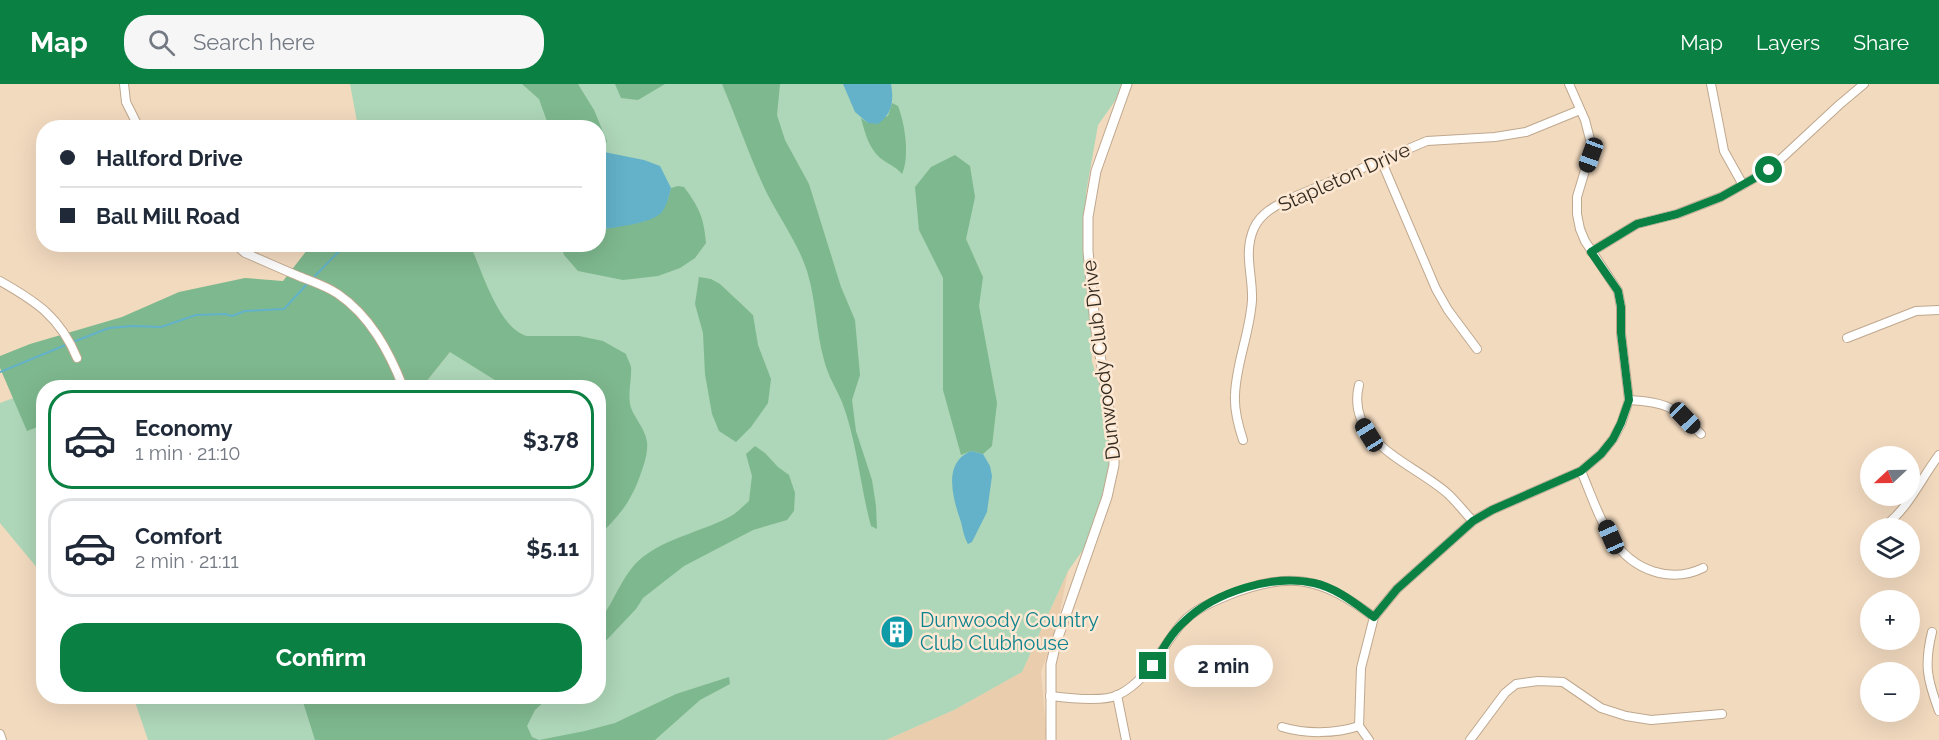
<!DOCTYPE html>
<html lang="en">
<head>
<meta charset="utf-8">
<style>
  :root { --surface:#fff; --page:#f6f6f7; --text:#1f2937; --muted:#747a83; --line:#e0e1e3; --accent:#0b8043 }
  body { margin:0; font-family:Raleway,sans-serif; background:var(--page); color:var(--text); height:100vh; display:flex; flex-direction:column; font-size:22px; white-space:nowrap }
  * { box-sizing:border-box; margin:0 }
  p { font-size:20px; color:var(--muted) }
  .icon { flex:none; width:33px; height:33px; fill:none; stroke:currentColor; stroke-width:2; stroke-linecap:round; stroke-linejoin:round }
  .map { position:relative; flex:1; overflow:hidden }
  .panel { position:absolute; left:36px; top:296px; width:570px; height:324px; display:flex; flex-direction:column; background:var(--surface); border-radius:24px; box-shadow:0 6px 24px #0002 }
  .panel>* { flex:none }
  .hud { position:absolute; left:36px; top:36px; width:570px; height:132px; border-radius:24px; box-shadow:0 6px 24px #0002; display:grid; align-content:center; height:132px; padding:0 24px; background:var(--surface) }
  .needle { width:39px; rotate:248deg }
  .controls { position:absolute; left:1860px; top:362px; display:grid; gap:12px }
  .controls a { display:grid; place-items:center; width:60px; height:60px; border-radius:50%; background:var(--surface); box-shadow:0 6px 24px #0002; font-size:30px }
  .end { position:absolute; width:27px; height:27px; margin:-14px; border:8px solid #0b8043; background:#fff; box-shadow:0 0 0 3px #fff }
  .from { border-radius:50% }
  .bubble { position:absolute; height:42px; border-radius:21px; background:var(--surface); box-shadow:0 6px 24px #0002; font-size:20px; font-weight:700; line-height:42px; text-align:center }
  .car { position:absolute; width:18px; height:36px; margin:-18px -9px; border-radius:8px; box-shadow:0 0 4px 2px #0007; background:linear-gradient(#222 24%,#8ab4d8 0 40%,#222 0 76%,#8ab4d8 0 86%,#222 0) }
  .hud b { display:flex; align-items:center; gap:21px; height:57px; font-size:22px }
  .hud b+b { border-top:2px solid var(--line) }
  .hud i { width:15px; height:15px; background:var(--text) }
  ul { padding:10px 0 0; list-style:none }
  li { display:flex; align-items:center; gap:18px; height:99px; margin:0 12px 9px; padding:0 12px; border:3px solid var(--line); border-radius:24px }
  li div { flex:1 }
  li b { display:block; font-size:22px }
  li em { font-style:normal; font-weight:700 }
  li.current { border-color:var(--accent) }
  li>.icon { width:54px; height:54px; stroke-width:1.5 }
  .action { display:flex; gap:12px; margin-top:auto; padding:12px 24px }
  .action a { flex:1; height:69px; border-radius:24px; background:var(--accent); color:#fff; font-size:24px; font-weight:700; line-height:69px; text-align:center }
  header { display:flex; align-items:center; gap:36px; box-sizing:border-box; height:84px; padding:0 30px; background:var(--accent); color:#fff }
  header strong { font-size:28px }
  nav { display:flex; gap:33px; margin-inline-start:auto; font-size:21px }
  .search { width:420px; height:54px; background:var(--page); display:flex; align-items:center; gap:15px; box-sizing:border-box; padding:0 21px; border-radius:24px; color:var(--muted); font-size:22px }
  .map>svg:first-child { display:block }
  .built { fill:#eacdac }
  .green { fill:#aed6b8 }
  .forest { fill:#7eb88e }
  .water { fill:#63b2c9 }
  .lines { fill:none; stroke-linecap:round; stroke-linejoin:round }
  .stream { stroke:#63b2c9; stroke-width:2 }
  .minor-casing { stroke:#bfa88e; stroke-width:10 }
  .tertiary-casing { stroke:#bfa88e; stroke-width:11 }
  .minor { stroke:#fff; stroke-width:8 }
  .tertiary { stroke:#fff; stroke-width:9 }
  .route { stroke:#0b8043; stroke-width:8 }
  .labels { text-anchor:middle; stroke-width:5; stroke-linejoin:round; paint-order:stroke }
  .street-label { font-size:20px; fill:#332a20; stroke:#fce8d3 }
  .culture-label { font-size:20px; fill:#0d838f; stroke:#fce8d3; text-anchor:start }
</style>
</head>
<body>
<header>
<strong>Map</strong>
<div class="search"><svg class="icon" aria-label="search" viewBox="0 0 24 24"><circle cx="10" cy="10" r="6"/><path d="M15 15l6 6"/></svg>Search here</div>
<nav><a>Map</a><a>Layers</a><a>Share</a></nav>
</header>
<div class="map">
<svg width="1939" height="656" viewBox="0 0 1939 656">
  <rect width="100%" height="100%" fill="#f2dabf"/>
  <!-- built -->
  <path class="built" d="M 1068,487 L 1057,543 L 1041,588 L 1047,656 L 886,656 L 954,626 L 1022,588 Z"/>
  <!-- green -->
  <g class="green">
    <path d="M 350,0 L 1127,0 L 1098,41 L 1086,109 L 1092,278 L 1120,363 L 1097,446 L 1068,487 L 1022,588 L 954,626 L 886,656 L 148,656 L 133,612 L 598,612 L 598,303 L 422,303 L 450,268 L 400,161 L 598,160 L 598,44 L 358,43 Z"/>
    <path d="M 177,253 L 44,303 L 43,491 L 0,439 L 0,319 Z"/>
  </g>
  <!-- forest -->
  <g class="forest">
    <path d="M 522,0 L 578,0 L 594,26 L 607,57 L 604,64 L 599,64 L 598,44 L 549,43 L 539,15 Z"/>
    <path d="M 615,0 L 665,0 L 638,16 L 621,14 Z"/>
    <path d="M 722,0 L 780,0 L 777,31 L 785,56 L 809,100 L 841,203 L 855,236 L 860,291 L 852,316 L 856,347 L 872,396 L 876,422 L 877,445 L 871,442 C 860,402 857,357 842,318 C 836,304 828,292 824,276 C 816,247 816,216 807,187 C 797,156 776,130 763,101 C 748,68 736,33 722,0 Z"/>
    <path d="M 892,19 L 898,22 C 905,40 910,73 902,90 C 896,83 890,81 883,76 C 869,66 865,49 861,34 L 868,39 L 888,32 Z"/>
    <path d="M 955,71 L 970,82 L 975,113 L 966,155 L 983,193 L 979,222 L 997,319 L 992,362 L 983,370 L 971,367 L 961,371 L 943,306 L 943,194 L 919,146 L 915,103 L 931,83 Z"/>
    <path d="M 678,102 L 684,103 C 699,123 704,134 706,159 L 695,174 L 680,184 L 658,192 L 623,196 L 578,187 L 564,171 L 561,161 L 598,160 L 599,146 L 645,137 L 668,115 L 671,104 Z"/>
    <path d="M 311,161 L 470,161 C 482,186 498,244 527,252 L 579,252 L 603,257 L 626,270 C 627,274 630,279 631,283 C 632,294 628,306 630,320 C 632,332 645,343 647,358 C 648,367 645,378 642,386 C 633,414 621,431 599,451 L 598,303 L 506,303 L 450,268 L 422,303 L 44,303 L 43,341 L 27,347 L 0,284 L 0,272 L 30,260 L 122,233 L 179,208 L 245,194 L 283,197 Z"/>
    <path d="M 699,193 L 711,195 L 720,200 L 753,231 L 758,261 L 771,295 L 768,319 L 751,343 L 736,358 L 719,347 L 712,330 L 705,290 L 703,249 L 695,220 Z"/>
    <path d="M 755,362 L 765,369 L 778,383 L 789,391 L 795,409 L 794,427 L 787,436 L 753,446 L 684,482 L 643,514 L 636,525 L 599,564 L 599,537 C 617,515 622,487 647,470 C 673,452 704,447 731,432 C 738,428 743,422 749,417 L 752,392 L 746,370 Z"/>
    <path d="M 729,593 L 730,600 L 700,616 L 655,656 L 315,656 L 303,618 L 303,612 L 550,612 L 535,626 L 527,642 L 532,653 L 539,656 L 585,647 L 615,639 L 676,610 Z"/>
  </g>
  <!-- water -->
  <g class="water">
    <path d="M 843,0 L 891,0 C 894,17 892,30 878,40 L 868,39 L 855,28 Z"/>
    <path d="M 599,67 L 644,76 L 660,82 L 671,104 C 669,112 666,125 660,130 C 648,140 614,143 599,146 Z"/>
    <path d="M 971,367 L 983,370 L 990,382 L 992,392 L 987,428 L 972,458 L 968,460 C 964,453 963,446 961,438 C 953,415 942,379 971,367 Z"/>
  </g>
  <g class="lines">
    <!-- stream -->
    <g class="stream">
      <path d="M 312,195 L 346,160"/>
      <path d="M 73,258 L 109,244 L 133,242 L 161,243 L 196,231 L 225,230 L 232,232 L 245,227 L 284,225 L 308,199"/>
      <path d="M 0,288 L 68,260"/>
    </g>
    <defs>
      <g id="minor">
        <path d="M 124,0 L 126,18 L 139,44"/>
        <path d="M 1711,0 L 1724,67 L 1743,101"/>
        <path d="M 1381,76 L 1436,205 L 1448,226 L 1477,265"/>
        <path d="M 235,160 L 245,169 C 262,176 279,184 296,191 C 310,197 325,201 338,210 C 370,232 389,267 403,303"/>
        <path d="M 1591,168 L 1637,140 L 1677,130 L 1721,113 L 1769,86 L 1839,21 L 1864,0"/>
        <path d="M 0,197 C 37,218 60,233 77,274"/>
        <path d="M 1847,254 L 1916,227 L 1939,226"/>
        <path d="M 1359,301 C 1345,358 1413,379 1447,409 C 1456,417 1464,428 1473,437"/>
        <path d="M 1629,316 C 1667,318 1674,323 1701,350"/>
        <path d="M 1243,356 C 1238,341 1234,326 1235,311 C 1236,279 1250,249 1252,216 C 1253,191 1243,169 1254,144 C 1261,129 1275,122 1289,115 L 1427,57 L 1495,53 L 1526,48 L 1580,26"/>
        <path d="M 1581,387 C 1591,410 1599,436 1613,456 C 1633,486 1670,500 1703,484"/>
        <path d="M 1882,444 C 1908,426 1920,396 1939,371"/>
        <path d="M 1932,548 C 1924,581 1927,595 1939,627"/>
        <path d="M 1117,611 L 1126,656"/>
        <path d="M 1050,612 C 1066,614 1104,618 1118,611 C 1149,596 1161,563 1182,539 C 1195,525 1212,518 1229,511 C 1291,486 1322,494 1374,533"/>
        <path d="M 1282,643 C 1305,650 1335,650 1359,642"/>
        <path d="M 0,650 L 2,656"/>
        <path d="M 1369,656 L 1359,642 L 1361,584 L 1374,533 L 1397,505 L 1473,437 L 1492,426 L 1581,387 L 1601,370 L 1613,355 L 1621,340 L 1629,316 L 1621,249 L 1621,223 L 1618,207 L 1585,157 L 1580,145 L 1577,130 L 1577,113 L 1592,63 L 1585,36 L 1569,0"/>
        <path d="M 1470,656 L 1505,609 L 1516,600 L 1538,597 L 1563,598 L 1601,624 L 1626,632 L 1651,636 L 1722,630"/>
      </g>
      <path id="tertiary" d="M 1051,656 L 1051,580 L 1056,559 L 1107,413 L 1114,381 L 1114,357 L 1095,240 L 1088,167 L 1088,133 L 1096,87 L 1127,0"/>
    </defs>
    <!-- minor casing -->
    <use href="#minor" class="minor-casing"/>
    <!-- tertiary casing -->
    <use href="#tertiary" class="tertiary-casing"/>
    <!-- minor -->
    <use href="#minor" class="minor"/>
    <!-- tertiary -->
    <use href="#tertiary" class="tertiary"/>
  </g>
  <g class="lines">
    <!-- route -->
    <path class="route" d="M 1153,582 C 1162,566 1171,549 1185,537 C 1215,508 1272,490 1314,499 C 1337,504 1356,520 1374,533 L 1397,505 L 1473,437 L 1492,426 L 1581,387 L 1601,370 L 1613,355 L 1621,339 L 1629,316 L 1621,249 L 1621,223 L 1618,207 L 1591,168 L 1637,140 L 1677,130 L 1721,113 L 1769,86"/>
  </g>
  <!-- icons -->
  <defs>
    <symbol id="building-disc" viewBox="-11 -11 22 22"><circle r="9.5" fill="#0f9aa8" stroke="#fce8d3"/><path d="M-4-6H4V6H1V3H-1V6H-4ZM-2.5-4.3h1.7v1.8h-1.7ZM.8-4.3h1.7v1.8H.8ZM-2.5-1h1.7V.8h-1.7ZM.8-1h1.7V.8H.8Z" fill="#fff"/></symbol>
  </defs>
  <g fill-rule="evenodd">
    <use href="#building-disc" x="878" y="529" width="38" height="38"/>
  </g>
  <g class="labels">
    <!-- street labels -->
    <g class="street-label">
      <text transform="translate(1344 93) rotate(-24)" y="7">Stapleton Drive</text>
      <text transform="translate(1101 276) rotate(-97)" y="7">Dunwoody Club Drive</text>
    </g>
    <!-- culture labels -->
    <g class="culture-label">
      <text x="920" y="543">Dunwoody Country<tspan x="920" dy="23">Club Clubhouse</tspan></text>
    </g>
  </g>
</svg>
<div class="controls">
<a><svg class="needle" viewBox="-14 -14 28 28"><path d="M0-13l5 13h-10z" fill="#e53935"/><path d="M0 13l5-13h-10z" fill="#747a83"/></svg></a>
<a><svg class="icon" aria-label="layers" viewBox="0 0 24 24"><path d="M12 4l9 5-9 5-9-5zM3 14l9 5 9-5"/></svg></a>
<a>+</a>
<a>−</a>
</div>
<i class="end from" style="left:1769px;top:86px"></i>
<i class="end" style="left:1153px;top:582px"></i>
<div class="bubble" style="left:1174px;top:561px;width:99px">2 min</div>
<i class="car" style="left:1591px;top:71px;rotate:200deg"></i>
<i class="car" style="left:1685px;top:334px;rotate:136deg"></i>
<i class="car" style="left:1369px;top:351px;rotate:328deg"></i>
<i class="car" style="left:1611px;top:453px;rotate:336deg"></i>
<div class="hud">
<b><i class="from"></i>Hallford Drive</b>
<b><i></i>Ball Mill Road</b>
</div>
<section class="panel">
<ul>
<li class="current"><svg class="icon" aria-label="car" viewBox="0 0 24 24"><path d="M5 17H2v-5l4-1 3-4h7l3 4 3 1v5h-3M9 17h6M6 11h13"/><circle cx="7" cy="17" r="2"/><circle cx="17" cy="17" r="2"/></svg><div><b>Economy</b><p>1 min · 21:10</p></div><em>$3.78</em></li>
<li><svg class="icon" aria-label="car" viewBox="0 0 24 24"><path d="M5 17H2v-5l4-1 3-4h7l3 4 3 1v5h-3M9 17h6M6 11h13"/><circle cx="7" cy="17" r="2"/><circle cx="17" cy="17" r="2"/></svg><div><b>Comfort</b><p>2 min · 21:11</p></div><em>$5.11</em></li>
</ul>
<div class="action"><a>Confirm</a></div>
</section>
</div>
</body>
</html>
